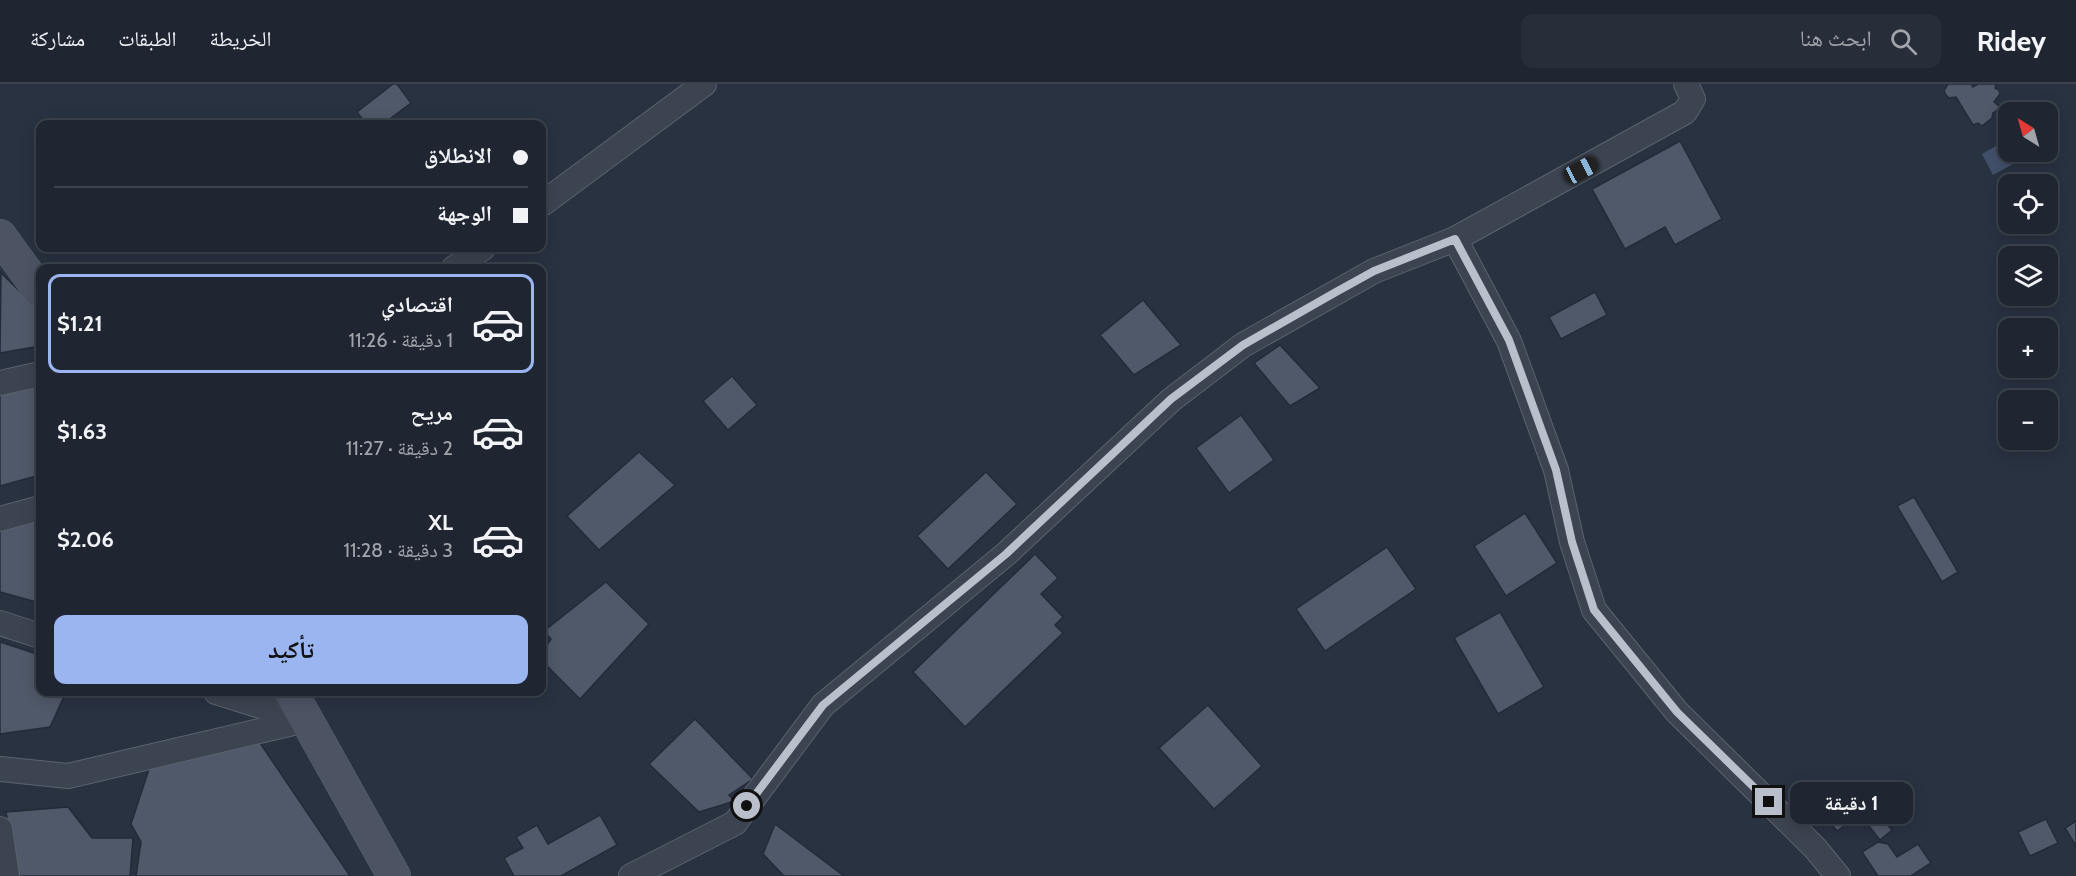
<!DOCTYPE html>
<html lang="ar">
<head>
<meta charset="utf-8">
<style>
  :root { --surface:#1f2631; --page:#272e39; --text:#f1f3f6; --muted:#a1a5ab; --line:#3c434d; --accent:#9ab5f0 }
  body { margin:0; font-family:Cabin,"Noto Naskh Arabic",sans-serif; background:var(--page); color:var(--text); direction:rtl; height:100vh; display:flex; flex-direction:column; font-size:22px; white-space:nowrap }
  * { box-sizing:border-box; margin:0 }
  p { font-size:20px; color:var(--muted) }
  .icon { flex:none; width:33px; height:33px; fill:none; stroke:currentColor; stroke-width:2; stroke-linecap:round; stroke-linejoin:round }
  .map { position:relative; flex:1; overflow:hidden; direction:ltr }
  .side { position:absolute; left:36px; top:180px; width:510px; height:432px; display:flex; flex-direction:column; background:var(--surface); border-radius:12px; box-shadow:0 3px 15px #0003,0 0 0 2px var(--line); direction:rtl }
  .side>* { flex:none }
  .banner { position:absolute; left:36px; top:36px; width:510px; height:132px; border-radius:12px; box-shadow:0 3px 15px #0003,0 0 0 2px var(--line); direction:rtl; display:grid; align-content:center; height:132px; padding:0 18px; background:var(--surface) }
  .needle { width:39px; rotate:323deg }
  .fabs { position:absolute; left:1998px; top:18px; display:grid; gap:12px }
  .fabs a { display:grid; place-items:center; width:60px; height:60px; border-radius:12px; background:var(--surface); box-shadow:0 3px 15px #0003,0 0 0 2px var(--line); font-size:30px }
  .end { position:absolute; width:27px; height:27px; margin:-14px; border:8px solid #bac0cb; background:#111; box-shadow:0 0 0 3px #111 }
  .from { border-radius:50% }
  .bubble { position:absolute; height:42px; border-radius:12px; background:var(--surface); box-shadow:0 3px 15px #0003,0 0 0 2px var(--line); font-size:20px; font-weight:700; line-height:42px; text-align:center; direction:rtl }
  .car { position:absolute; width:18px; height:36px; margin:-18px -9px; border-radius:8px; box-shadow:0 0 4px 2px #0007; background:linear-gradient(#222 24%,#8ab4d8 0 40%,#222 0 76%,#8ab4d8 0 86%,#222 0) }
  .banner b { display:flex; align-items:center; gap:21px; height:57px; font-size:22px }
  .banner b+b { border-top:2px solid var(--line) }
  .banner i { width:15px; height:15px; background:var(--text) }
  ul { padding:10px 0 0; list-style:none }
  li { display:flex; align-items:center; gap:18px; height:99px; margin:0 12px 9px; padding:0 6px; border:3px solid transparent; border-radius:12px }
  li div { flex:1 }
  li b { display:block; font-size:22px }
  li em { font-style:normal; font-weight:700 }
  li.selected { border-color:var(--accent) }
  li>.icon { width:54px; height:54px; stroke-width:1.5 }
  .action { display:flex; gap:12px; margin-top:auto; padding:12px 18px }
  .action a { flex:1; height:69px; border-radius:12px; background:var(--accent); color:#111; font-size:24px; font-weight:700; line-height:69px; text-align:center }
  header { display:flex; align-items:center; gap:36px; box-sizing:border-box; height:84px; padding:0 30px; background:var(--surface); border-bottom:2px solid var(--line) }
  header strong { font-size:28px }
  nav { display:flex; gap:33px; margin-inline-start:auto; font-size:21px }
  .search { width:420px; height:54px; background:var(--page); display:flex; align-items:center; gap:15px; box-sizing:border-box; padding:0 21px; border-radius:12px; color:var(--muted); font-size:22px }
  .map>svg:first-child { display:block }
  .water { fill:#43506a }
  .building { fill:#505969; stroke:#242b38; stroke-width:1.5 }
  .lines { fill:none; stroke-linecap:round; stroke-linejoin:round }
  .street-casing { stroke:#5b626e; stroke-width:26 }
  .secondary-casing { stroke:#5b626e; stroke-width:34 }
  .street { stroke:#3d4451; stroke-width:24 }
  .secondary { stroke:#4c5363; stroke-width:33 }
  .route { stroke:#bac0cb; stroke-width:8 }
</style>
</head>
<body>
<header>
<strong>Ridey</strong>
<div class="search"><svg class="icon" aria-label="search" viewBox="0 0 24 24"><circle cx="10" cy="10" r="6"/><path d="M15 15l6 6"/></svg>ابحث هنا</div>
<nav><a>الخريطة</a><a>الطبقات</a><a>مشاركة</a></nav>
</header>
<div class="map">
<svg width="2076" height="792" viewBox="0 0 2076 792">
  <rect width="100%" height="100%" fill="#293241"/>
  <!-- water -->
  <path class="water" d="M 2008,55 L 2008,68 L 2023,68 L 2026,73 L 1993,91 L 1982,70 Z"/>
  <!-- building -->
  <g class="building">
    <path d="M 393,0 L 397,0 L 411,19 L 383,40 L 366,40 L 357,28 Z"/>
    <path d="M 1948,0 L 1971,0 L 1973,3 L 1978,0 L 1996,0 L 1995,4 L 1999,6 L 2000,10 L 1994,18 L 2001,24 L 1993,29 L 1992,34 L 1982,42 L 1978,39 L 1973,41 L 1956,13 L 1949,14 L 1946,11 L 1944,7 Z"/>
    <path d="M 1680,57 L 1722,135 L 1675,161 L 1665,143 L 1625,165 L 1592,105 Z"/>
    <path d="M 1,189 L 40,227 L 40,262 L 0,269 Z"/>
    <path d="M 1595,208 L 1607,231 L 1561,255 L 1549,233 Z"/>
    <path d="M 1143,216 L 1181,261 L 1134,291 L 1100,251 Z"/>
    <path d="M 1280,261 L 1320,304 L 1290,322 L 1254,279 Z"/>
    <path d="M 732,292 L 757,321 L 728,346 L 703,317 Z"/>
    <path d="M 40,296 L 40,391 L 0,402 L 0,306 Z"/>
    <path d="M 1241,331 L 1274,376 L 1229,409 L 1196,364 Z"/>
    <path d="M 639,368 L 675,401 L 599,466 L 567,432 Z"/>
    <path d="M 986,388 L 1017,420 L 948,485 L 917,452 Z"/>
    <path d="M 1914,413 L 1958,488 L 1942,498 L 1897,422 Z"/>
    <path d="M 1525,429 L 1557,479 L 1506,512 L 1474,462 Z"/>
    <path d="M 40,435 L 40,519 L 0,508 L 0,445 Z"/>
    <path d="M 1387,463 L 1416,505 L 1325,567 L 1296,525 Z"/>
    <path d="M 1035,470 L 1058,494 L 1041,510 L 1063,533 L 1055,541 L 1063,549 L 965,643 L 913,588 Z"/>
    <path d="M 606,498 L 649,540 L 580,615 L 542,577 L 542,568 L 551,555 L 544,547 Z"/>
    <path d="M 1500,528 L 1544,603 L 1498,630 L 1454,554 Z"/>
    <path d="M 0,558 L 40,571 L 40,608 L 66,608 L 50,643 L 0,650 Z"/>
    <path d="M 1208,621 L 1262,682 L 1214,725 L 1159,664 Z"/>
    <path d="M 695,635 L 753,695 L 729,711 L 735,717 L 699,728 L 649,680 Z"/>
    <path d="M 256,653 L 350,792 L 136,792 L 141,758 L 131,740 L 150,682 Z"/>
    <path d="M 1830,702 L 1855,734 L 1837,747 L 1812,716 Z"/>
    <path d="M 68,723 L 92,754 L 133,754 L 130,792 L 16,792 L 6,728 Z"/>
    <path d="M 1873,724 L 1892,746 L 1880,756 L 1861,732 Z"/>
    <path d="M 600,731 L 617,761 L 561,792 L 514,792 L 504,774 L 523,764 L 516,753 L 537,741 L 548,760 Z"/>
    <path d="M 2046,735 L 2058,759 L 2030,772 L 2018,748 Z"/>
    <path d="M 2076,737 L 2076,762 L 2065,744 Z"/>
    <path d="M 775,740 L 844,792 L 784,792 L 763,770 Z"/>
    <path d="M 1878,758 L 1888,760 L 1897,773 L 1918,760 L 1931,779 L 1911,792 L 1878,792 L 1862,768 Z"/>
  </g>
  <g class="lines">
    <defs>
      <g id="street">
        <path d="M 542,120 L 704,0"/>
        <path d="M 1455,155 L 1509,257 L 1556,386 L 1572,458 L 1594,526 L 1677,628 L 1815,764 L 1838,792"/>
        <path d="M 454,184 L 483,164"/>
        <path d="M 0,299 L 40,290"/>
        <path d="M 0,435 L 40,424"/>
        <path d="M 0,539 L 40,552"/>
        <path d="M 216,608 L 305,636"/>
        <path d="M 0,685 L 68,692 L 306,636"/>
        <path d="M 0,745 L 7,792"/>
        <path d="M 631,792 L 735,739 L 823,621 L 1006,470 L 1171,316 L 1243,261 L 1374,187 L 1455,155 L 1685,28 L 1693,15 L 1686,0"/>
      </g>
      <g id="secondary">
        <path d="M 0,152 L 40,207"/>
        <path d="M 291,608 L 394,792"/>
      </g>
    </defs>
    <!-- street casing -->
    <use href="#street" class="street-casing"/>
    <!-- secondary casing -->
    <use href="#secondary" class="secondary-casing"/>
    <!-- street -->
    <use href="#street" class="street"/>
    <!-- secondary -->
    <use href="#secondary" class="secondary"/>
  </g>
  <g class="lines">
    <!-- route -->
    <path class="route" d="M 747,722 L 823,621 L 1006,470 L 1171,315 L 1243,261 L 1336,208 L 1374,187 L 1455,155 L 1509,256 L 1556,386 L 1572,458 L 1594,526 L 1677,628 L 1769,718"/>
  </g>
</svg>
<div class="fabs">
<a><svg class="needle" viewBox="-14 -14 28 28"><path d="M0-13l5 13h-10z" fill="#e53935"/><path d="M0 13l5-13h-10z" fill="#a1a5ab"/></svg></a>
<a><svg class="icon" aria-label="locate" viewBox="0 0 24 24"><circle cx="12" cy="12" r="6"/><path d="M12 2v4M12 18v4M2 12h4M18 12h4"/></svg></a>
<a><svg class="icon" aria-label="layers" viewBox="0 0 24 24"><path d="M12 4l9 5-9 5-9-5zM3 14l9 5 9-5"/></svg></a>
<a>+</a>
<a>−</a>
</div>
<i class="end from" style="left:747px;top:722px"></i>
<i class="end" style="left:1769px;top:718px"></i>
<div class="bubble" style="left:1790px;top:698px;width:123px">1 دقيقة</div>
<i class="car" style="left:1581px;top:86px;rotate:62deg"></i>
<div class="banner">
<b><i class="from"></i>الانطلاق</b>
<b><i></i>الوجهة</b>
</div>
<section class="side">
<ul>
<li class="selected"><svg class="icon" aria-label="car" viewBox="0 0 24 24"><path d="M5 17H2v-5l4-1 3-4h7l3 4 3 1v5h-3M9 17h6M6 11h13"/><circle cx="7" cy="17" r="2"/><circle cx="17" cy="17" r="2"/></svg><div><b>اقتصادي</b><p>1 دقيقة · 11:26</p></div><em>$1.21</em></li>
<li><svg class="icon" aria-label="car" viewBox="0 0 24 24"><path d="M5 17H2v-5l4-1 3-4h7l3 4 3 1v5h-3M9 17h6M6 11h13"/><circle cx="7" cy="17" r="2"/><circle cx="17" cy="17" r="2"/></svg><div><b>مريح</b><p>2 دقيقة · 11:27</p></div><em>$1.63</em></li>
<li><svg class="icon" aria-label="car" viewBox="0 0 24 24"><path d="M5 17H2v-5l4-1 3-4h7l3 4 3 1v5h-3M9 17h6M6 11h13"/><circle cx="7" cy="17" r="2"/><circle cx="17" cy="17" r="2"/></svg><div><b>XL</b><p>3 دقيقة · 11:28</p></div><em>$2.06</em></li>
</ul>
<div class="action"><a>تأكيد</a></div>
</section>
</div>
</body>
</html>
